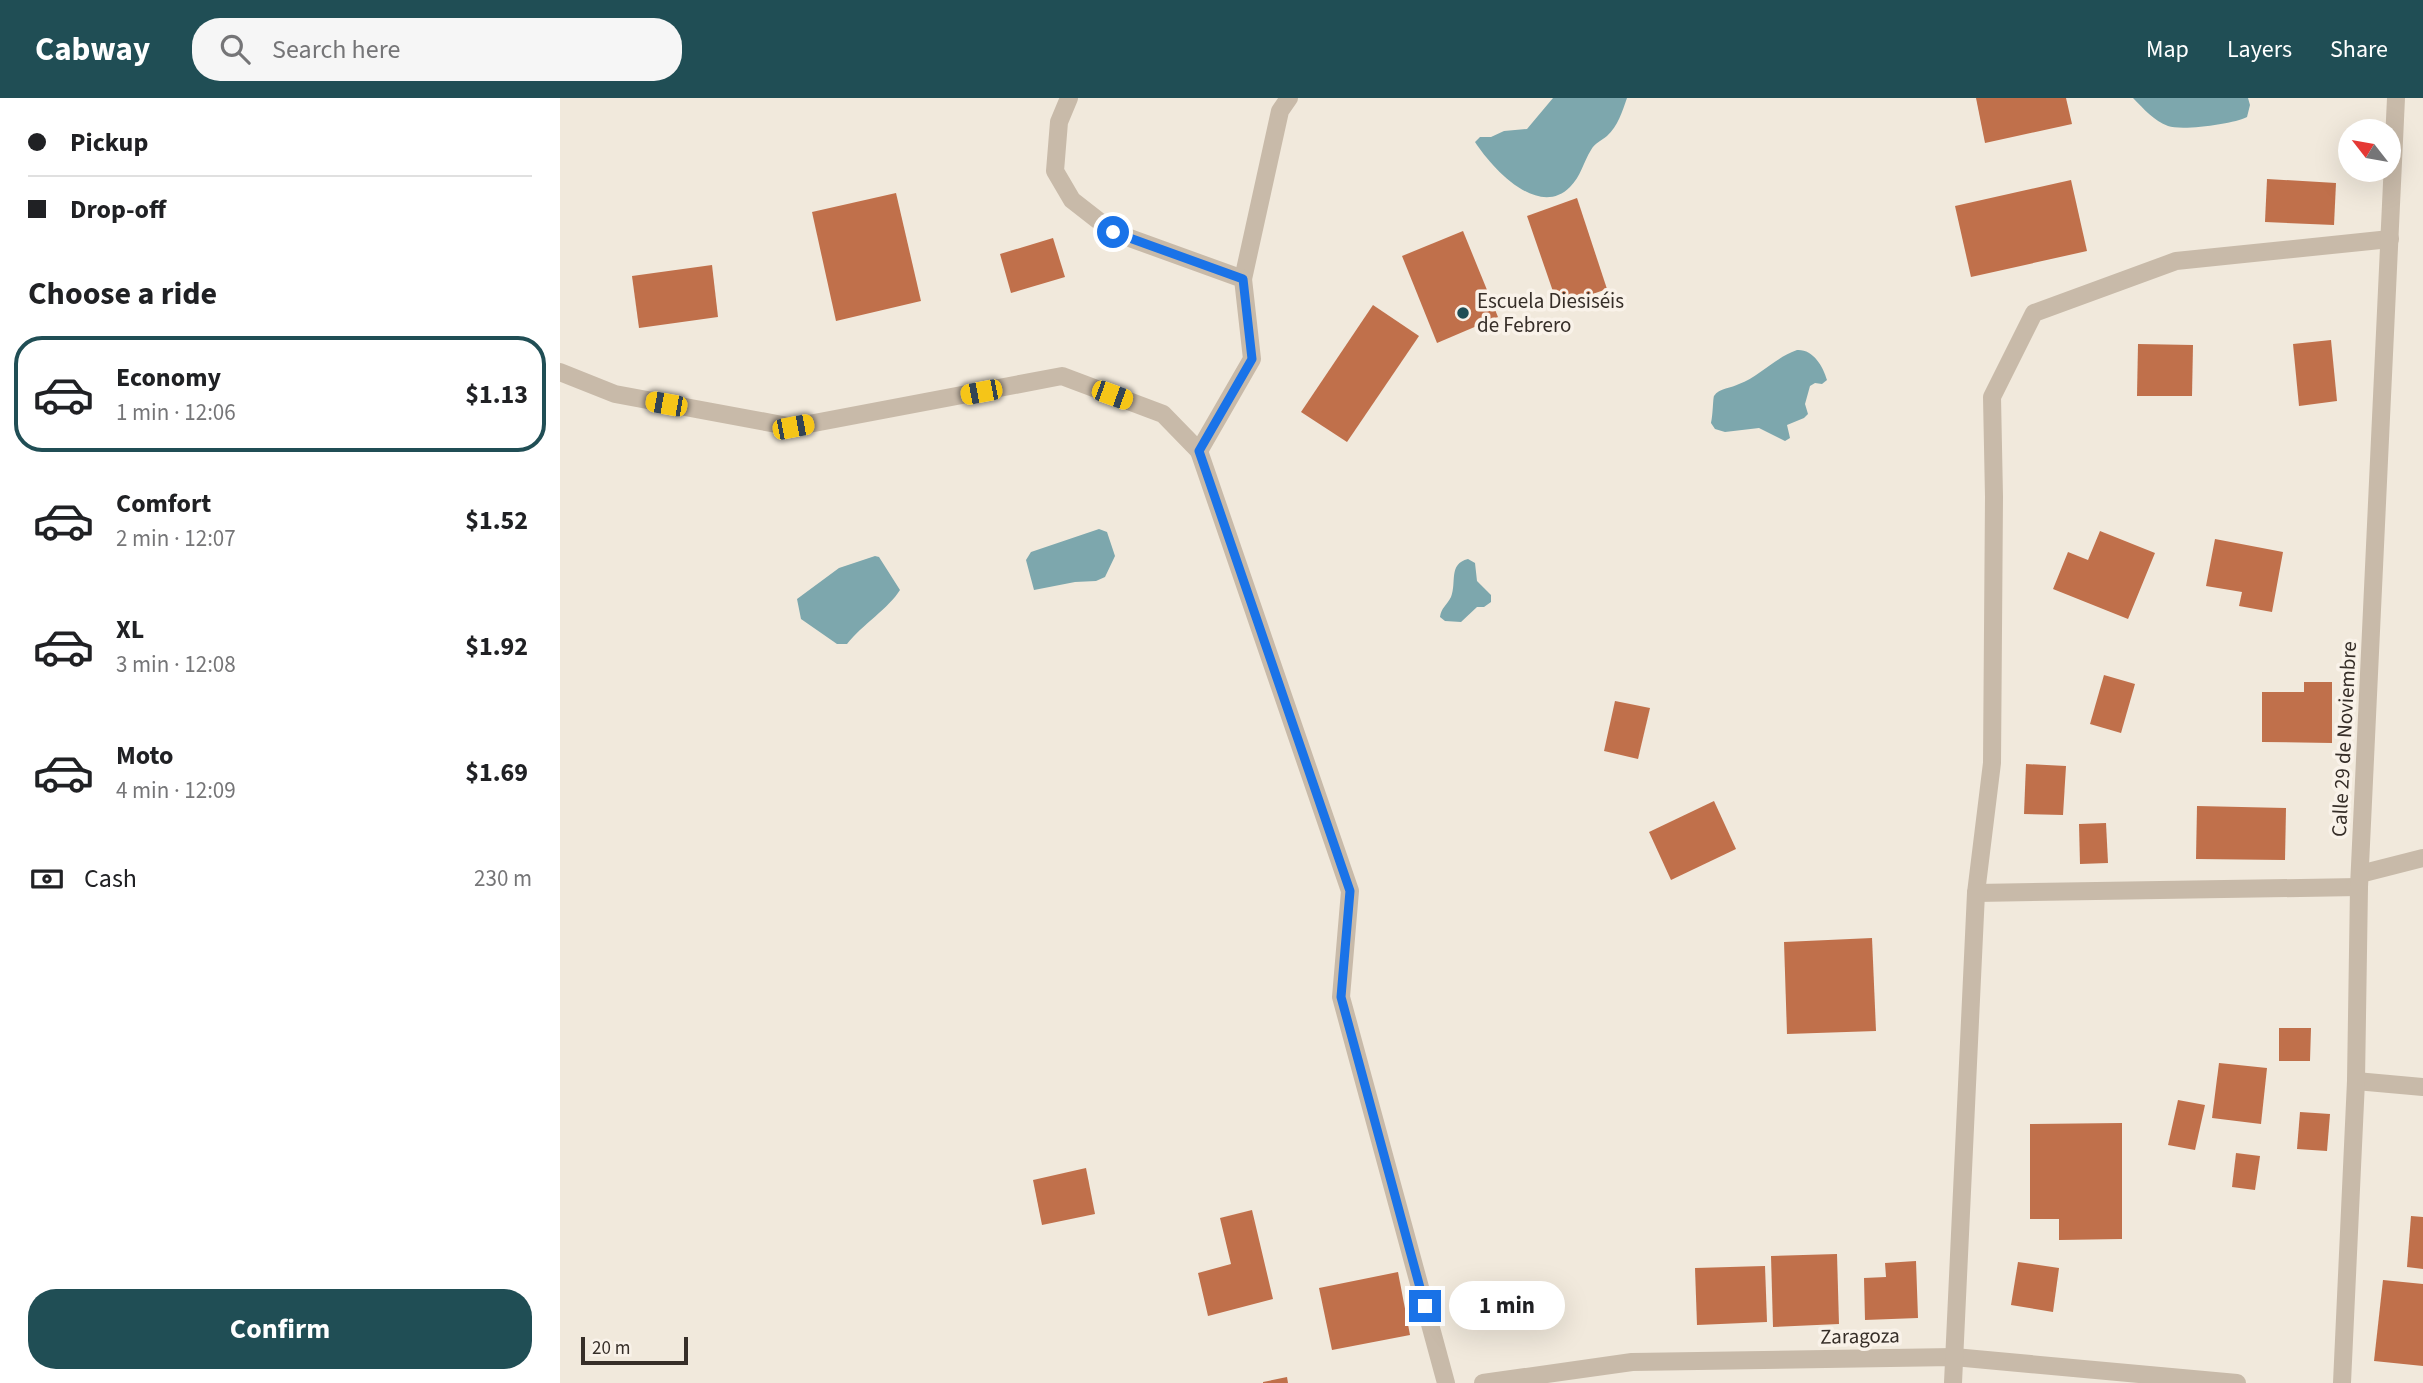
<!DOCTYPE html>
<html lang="en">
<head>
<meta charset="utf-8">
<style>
  :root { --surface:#fff; --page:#f6f6f6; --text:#202124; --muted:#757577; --line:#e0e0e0; --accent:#204e55 }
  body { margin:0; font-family:"Source Sans 3",sans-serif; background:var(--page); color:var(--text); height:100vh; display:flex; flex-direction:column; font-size:26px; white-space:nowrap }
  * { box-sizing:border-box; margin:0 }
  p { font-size:23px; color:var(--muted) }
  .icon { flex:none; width:38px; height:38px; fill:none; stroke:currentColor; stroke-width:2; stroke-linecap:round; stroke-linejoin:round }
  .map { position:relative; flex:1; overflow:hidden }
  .panel { display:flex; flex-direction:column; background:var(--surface); width:560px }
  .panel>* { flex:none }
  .banner { display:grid; align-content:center; height:154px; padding:0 28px; background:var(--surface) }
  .needle { width:46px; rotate:301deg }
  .buttons { position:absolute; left:1778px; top:21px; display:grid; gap:14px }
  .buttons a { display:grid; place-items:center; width:63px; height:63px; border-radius:50%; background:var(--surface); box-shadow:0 7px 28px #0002; font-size:35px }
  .scale { position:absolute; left:21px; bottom:18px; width:107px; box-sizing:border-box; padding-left:7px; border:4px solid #362e28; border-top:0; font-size:19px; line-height:24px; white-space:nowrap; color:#362e28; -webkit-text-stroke:5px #f9f2e9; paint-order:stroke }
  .end { position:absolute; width:32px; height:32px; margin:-16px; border:9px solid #1a73e8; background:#fff; box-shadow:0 0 0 4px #fff }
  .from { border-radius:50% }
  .bubble { position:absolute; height:49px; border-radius:24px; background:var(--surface); box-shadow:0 7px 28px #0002; font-size:23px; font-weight:700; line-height:49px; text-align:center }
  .car { position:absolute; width:21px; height:42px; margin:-21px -10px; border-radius:9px; box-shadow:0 0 5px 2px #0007; background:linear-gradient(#f5c518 24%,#345 0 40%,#f5c518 0 76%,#345 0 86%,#f5c518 0) }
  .banner b { display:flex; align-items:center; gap:24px; height:66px; font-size:26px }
  .banner b+b { border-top:2px solid var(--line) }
  .banner i { width:18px; height:18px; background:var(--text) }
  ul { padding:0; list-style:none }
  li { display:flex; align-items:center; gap:21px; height:116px; margin:0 14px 10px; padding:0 14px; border:4px solid transparent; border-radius:28px }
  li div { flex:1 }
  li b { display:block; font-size:26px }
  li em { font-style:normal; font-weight:700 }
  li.current { border-color:var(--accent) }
  li>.icon { width:63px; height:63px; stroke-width:1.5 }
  h2 { padding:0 28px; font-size:32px; line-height:84px }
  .pay { display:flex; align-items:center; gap:18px; height:77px; padding:0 28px; font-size:26px }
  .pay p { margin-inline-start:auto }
  .button { display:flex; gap:14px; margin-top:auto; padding:14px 28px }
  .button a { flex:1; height:80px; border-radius:28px; background:var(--accent); color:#fff; font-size:28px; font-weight:700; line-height:80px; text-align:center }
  header { display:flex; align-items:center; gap:42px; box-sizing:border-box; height:98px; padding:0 35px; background:var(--accent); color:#fff }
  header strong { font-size:33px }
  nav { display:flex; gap:38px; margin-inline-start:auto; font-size:24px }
  .search { width:490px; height:63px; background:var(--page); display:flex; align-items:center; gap:18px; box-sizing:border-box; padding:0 24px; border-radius:28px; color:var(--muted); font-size:26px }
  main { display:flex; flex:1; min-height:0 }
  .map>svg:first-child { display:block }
  .water { fill:#7da7ad }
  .building { fill:#c0704b }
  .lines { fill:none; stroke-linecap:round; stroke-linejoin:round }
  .minor { stroke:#c8baa9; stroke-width:18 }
  .route { stroke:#1a73e8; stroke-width:9 }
  .poi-dot { fill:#204e55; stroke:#f9f2e9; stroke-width:2.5 }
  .labels { text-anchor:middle; stroke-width:7; stroke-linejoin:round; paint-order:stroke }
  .poi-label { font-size:21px; fill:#362e28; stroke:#f9f2e9; text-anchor:start }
  .street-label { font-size:21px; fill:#362e28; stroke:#f9f2e9 }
</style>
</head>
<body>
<header>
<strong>Cabway</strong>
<div class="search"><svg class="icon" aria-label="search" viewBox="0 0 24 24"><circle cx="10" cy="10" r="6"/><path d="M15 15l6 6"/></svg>Search here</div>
<nav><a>Map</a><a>Layers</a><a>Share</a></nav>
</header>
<main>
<section class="panel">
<div class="banner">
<b><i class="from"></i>Pickup</b>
<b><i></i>Drop-off</b>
</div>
<h2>Choose a ride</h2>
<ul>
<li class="current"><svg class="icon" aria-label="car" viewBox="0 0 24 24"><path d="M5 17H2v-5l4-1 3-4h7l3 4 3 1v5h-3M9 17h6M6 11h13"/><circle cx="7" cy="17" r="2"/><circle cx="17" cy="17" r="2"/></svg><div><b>Economy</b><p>1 min · 12:06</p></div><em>$1.13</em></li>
<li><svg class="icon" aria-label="car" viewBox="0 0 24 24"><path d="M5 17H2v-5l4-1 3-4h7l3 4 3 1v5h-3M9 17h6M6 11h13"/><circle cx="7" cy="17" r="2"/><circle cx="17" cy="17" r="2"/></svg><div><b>Comfort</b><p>2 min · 12:07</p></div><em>$1.52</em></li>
<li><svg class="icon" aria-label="car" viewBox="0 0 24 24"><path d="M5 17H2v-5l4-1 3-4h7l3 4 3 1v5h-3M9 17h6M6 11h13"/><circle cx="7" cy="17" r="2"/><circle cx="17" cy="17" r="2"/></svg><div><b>XL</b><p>3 min · 12:08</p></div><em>$1.92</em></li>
<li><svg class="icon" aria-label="car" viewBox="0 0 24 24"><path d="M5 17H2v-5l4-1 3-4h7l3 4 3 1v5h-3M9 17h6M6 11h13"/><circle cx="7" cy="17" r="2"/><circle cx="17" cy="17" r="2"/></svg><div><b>Moto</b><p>4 min · 12:09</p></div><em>$1.69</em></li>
</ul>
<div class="pay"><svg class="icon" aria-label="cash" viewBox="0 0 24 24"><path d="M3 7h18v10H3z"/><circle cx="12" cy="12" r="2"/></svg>Cash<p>230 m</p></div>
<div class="button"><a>Confirm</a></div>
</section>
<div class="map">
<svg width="1863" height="1285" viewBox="0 0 1863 1285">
  <rect width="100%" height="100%" fill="#f1e9dc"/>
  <!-- water -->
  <g class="water">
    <path d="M 993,0 L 1067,0 C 1062,14 1058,28 1047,38 C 1041,43 1035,45 1031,52 C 1023,65 1021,78 1010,89 C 978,121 932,70 915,44 L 920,39 L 931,39 L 944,33 L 967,31 Z"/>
    <path d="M 1573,0 L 1688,0 L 1690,7 L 1687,19 C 1674,26 1622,33 1608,28 C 1594,23 1584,11 1573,0 Z"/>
    <path d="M 1237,252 C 1253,251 1263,268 1267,282 L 1262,286 L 1255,285 L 1250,288 L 1245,306 L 1248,316 L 1244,320 L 1227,327 L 1230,340 L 1225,343 L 1199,330 L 1165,334 L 1155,331 L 1151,325 C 1153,318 1153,300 1154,298 C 1159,290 1172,290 1179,286 C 1200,278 1216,259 1237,252 Z"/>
    <path d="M 539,431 L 547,434 L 555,458 L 545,479 L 536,483 L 515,484 L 474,492 L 466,462 L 471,454 Z"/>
    <path d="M 315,458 L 319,459 L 340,492 C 329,510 302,527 287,546 L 277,546 L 241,521 L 237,501 L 279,470 Z"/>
    <path d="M 908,461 L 915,465 L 917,483 L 931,497 L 931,504 L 924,509 L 917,509 L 901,524 L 885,523 L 880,519 C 881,510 887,507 891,499 C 897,484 888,466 908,461 Z"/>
  </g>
  <!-- building -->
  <g class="building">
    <path d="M 1416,0 L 1506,0 L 1512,26 L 1425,45 Z"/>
    <path d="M 1707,81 L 1776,85 L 1774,127 L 1705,124 Z"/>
    <path d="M 1511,82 L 1527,153 L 1411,179 L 1395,108 Z"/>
    <path d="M 336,95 L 361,203 L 276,223 L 252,114 Z"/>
    <path d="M 1017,100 L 1047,191 L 998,208 L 967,118 Z"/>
    <path d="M 903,133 L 938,219 L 877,245 L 842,158 Z"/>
    <path d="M 493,140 L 505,179 L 451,195 L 440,156 Z"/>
    <path d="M 152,167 L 158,219 L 79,230 L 72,178 Z"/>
    <path d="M 813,207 L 859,238 L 787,344 L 741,314 Z"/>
    <path d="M 1771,242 L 1777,303 L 1739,308 L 1733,246 Z"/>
    <path d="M 1578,246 L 1633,247 L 1632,298 L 1577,298 Z"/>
    <path d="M 1540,433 L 1595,455 L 1568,521 L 1493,491 L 1508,454 L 1528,462 Z"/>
    <path d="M 1655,441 L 1723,454 L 1712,514 L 1679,508 L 1682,494 L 1646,488 Z"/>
    <path d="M 1544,577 L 1575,586 L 1561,635 L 1530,626 Z"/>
    <path d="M 1744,584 L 1772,584 L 1772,645 L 1702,644 L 1702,594 L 1744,594 Z"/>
    <path d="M 1055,603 L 1090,610 L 1078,661 L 1044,653 Z"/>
    <path d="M 1466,666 L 1506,668 L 1503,717 L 1464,716 Z"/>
    <path d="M 1154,703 L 1176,751 L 1111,782 L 1089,734 Z"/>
    <path d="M 1637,708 L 1726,710 L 1725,762 L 1636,761 Z"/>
    <path d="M 1546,725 L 1548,765 L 1520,766 L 1519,726 Z"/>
    <path d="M 1312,840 L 1316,933 L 1227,936 L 1224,844 Z"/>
    <path d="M 1719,930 L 1751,930 L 1750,963 L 1719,963 Z"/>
    <path d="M 1659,965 L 1707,970 L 1701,1026 L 1652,1020 Z"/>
    <path d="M 1618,1002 L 1645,1007 L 1635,1052 L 1608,1047 Z"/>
    <path d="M 1740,1014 L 1770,1016 L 1767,1053 L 1737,1051 Z"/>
    <path d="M 1562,1025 L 1562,1141 L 1499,1142 L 1499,1121 L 1470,1121 L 1470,1026 Z"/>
    <path d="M 1676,1055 L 1700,1058 L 1695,1092 L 1672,1089 Z"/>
    <path d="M 526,1070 L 535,1116 L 482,1127 L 473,1082 Z"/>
    <path d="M 692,1112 L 713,1201 L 648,1218 L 638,1175 L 671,1166 L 660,1120 Z"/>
    <path d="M 1851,1118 L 1863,1119 L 1863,1171 L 1847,1169 Z"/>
    <path d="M 1277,1156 L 1279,1226 L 1213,1229 L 1211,1158 Z"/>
    <path d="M 1356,1163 L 1358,1220 L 1305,1222 L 1304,1180 L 1326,1179 L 1325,1165 Z"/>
    <path d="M 1458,1164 L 1499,1170 L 1493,1214 L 1451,1207 Z"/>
    <path d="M 1205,1168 L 1207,1224 L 1137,1227 L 1135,1170 Z"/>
    <path d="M 838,1174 L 850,1237 L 772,1252 L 759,1190 Z"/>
    <path d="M 1823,1182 L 1863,1186 L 1863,1268 L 1814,1263 Z"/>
    <path d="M 727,1279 L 728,1285 L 703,1285 L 703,1284 Z"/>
  </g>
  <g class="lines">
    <!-- minor -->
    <g class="minor">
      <path d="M 683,181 L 720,13 L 729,0"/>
      <path d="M 0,274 L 55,296 L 233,329 L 502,278 L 603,316 L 639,353 L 692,261 L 683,181 L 553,134 L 512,102 L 495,73 L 499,24 L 509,0"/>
      <path d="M 639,353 L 790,793 L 781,899 L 886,1285"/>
      <path d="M 1800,776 L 1863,760"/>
      <path d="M 1416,795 L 1799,789"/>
      <path d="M 1796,983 L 1863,989"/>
      <path d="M 923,1285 L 1072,1264 L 1394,1259 L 1677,1285"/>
      <path d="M 1393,1285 L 1416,795 L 1432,665 L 1434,399 L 1432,299 L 1474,215 L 1616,163 L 1830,141"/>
      <path d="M 1782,1285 L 1796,983 L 1799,789 L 1836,0"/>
    </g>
  </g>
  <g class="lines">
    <!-- route -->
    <path class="route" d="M 553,134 L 683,181 L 692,261 L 639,353 L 790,793 L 781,899 L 865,1208"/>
  </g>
  <!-- markers -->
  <circle class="poi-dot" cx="903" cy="215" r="7"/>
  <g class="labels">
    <!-- poi labels -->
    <g class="poi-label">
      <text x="917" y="210">Escuela Diesiséis<tspan x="917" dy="24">de Febrero</tspan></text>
    </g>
    <!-- street labels -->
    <g class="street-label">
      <text transform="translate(1784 641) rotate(-87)" y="7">Calle 29 de Noviembre</text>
      <text transform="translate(1300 1238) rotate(-1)" y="7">Zaragoza</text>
    </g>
  </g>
</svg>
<div class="buttons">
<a><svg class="needle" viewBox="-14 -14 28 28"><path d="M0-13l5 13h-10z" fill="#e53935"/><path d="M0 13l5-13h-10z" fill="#757577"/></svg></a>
</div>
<div class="scale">20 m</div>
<i class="end from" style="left:553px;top:134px"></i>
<i class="end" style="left:865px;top:1208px"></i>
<div class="bubble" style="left:889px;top:1183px;width:116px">1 min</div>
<i class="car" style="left:421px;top:294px;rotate:259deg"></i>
<i class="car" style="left:552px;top:297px;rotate:110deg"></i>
<i class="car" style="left:106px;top:306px;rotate:280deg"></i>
<i class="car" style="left:233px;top:329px;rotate:79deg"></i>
</div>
</main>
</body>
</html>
